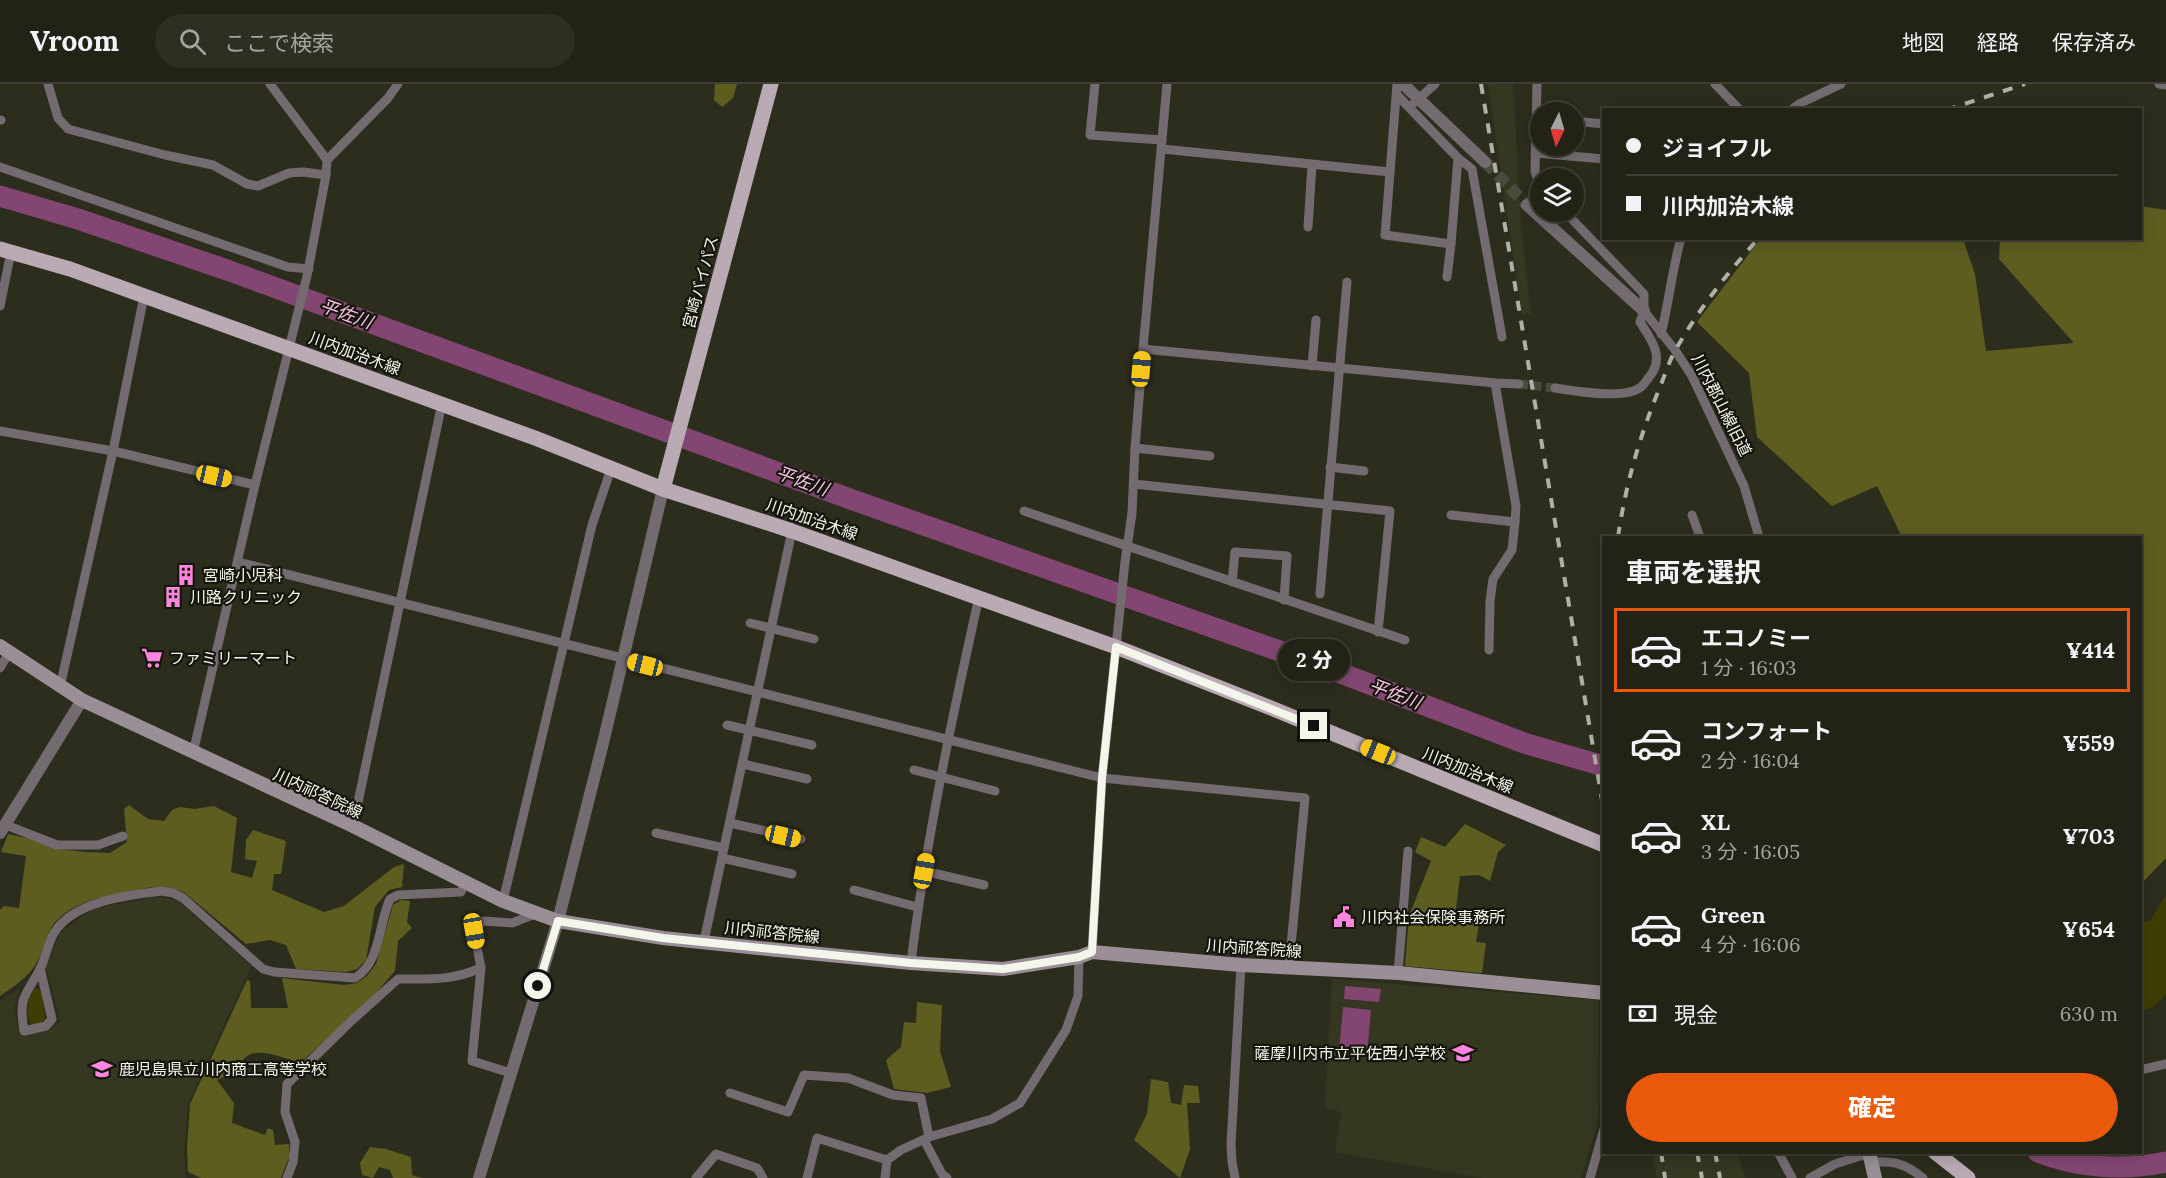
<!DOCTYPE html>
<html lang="ja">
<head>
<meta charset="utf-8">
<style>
  :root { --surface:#222216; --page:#2e2f23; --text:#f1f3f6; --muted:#a2a4a1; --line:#3f3f35; --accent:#ea580c }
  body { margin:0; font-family:Lora,"Noto Sans JP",serif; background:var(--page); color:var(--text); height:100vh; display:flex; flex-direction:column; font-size:22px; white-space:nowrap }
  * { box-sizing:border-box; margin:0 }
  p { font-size:20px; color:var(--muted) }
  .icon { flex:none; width:33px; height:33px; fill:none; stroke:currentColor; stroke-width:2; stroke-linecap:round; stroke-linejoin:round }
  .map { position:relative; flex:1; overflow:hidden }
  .drawer { position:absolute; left:1602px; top:452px; width:540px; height:618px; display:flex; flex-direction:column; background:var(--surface); border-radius:0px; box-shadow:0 3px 15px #0003,0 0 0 2px var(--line) }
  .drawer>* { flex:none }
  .top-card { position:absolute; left:1602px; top:24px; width:540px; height:132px; border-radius:0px; box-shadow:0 3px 15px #0003,0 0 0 2px var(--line); display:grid; align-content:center; height:132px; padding:0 24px; background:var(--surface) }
  .needle { width:39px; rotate:185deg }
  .buttons { position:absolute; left:1530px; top:18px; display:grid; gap:12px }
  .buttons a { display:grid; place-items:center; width:54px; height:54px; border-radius:50%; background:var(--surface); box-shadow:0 3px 15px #0003,0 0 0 2px var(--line); font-size:30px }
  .end { position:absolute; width:27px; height:27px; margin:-14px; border:8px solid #f4f5eb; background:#111; box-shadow:0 0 0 3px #111 }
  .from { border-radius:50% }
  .bubble { position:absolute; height:42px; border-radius:21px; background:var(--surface); box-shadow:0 3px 15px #0003,0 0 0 2px var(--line); font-size:20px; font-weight:800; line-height:42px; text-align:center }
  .car { position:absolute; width:18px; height:36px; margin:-18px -9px; border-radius:8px; box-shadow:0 0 4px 2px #0007; background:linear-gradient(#f5c518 24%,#345 0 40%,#f5c518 0 76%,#345 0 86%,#f5c518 0) }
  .top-card b { display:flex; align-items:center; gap:21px; height:57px; font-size:22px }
  .top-card b+b { border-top:2px solid var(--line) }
  .top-card i { width:15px; height:15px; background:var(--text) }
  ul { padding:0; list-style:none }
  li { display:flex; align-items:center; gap:18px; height:84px; margin:0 12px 9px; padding:0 12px; border:3px solid transparent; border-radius:0px }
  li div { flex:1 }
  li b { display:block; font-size:22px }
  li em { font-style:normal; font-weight:800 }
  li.active { border-color:var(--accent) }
  li>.icon { width:54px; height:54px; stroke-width:1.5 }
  h2 { padding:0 24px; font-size:27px; line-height:72px }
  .pay { display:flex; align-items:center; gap:15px; height:66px; padding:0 24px; font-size:22px }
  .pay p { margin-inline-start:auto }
  .action { display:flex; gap:12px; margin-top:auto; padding:12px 24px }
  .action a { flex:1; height:69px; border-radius:36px; background:var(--accent); color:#fff; font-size:24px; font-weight:800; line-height:69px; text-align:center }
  header { display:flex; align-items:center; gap:36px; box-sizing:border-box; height:84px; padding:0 30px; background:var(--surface); border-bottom:2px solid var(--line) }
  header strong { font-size:28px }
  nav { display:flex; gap:33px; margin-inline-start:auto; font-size:21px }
  .search { width:420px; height:54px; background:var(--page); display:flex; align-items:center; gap:15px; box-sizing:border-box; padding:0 21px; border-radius:33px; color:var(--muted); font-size:22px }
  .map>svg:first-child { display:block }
  .built { fill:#363721 }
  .green { fill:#3e3e04 }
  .forest { fill:#5d5d20 }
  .water { fill:#834673 }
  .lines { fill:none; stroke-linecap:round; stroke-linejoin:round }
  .river { stroke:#834673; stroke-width:21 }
  .minor-tunnel { stroke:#4b4b3d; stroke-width:9; stroke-dasharray:9 4.5; stroke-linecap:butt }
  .tertiary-tunnel { stroke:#4b4b3d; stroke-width:12; stroke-dasharray:12 6; stroke-linecap:butt }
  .minor { stroke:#736b70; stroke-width:9 }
  .tertiary { stroke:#736b70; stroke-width:12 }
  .secondary { stroke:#9a8f97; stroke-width:14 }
  .primary { stroke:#b9aab4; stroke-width:15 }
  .rail { stroke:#b0b1a5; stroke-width:4; stroke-dasharray:10 10; stroke-linecap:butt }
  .route { stroke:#f4f5eb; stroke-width:8 }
  .labels { text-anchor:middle; stroke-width:4.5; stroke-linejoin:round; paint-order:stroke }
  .street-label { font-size:16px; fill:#f4f5eb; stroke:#15150e }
  .poi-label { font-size:16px; fill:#f4f5eb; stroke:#15150e; text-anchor:start }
  .water-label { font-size:18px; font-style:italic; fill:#f8c1e7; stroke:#15150e }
</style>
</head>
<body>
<header>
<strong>Vroom</strong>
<div class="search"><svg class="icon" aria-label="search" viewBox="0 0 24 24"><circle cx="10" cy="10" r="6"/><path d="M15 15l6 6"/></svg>ここで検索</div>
<nav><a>地図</a><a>経路</a><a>保存済み</a></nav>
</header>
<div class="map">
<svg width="2166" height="1094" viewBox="0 0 2166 1094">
  <rect width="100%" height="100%" fill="#2d2d1e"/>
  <!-- built -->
  <g class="built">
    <path d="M 1488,0 L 1513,0 L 1521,142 L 1531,230 L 1522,231 Z"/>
    <path d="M 157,813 L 168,814 L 178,817 L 251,882 L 188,1020 L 184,1069 L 186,1094 L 0,1094 L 0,917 L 20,904 L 14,924 L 19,951 L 50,946 L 60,938 L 46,883 L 60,849 L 87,829 L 96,824 Z"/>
    <path d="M 1332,895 L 1599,916 L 1598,1037 L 1581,1094 L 1482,1094 L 1335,1068 L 1341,1028 L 1325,1023 Z"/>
    <path d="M 1652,1068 L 1737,1068 L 1745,1094 L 1657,1094 Z"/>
  </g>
  <!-- green -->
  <g class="green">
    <path d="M 2166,811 L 2166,910 C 2159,918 2151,926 2141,926 L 2141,835 L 2146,838 L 2151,835 Z"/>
    <path d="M 36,904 L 42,908 L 45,932 L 44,939 L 32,941 C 24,932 27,911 36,904 Z"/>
  </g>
  <!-- forest -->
  <g class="forest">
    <path d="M 715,0 L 737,0 L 733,14 L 722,23 L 714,16 Z"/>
    <path d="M 2141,122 L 2166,126 L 2166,774 L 2141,800 L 2140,453 L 1902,453 L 1877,402 L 1832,422 L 1757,353 L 1749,289 L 1697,238 L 1758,158 L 1763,155 L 1963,155 L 1975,190 L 1986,267 L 2074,259 L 1999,175 L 2000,155 L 2140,154 Z"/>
    <path d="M 129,721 L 148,735 L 164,737 L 172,726 L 180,723 L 195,725 L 214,722 L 237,734 L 231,788 L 252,794 L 257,777 L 245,775 L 246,756 L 253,746 L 286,757 L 281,790 L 274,790 L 272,806 L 324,828 L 344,822 L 394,783 L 404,780 L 402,803 L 389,806 L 375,823 L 366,876 L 357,885 L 346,888 L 296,885 L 286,861 L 270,856 L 246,860 L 185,809 C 166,799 151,803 132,807 C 104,812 68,818 51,844 C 45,855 43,868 37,878 C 29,893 13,903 0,912 L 0,826 L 4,822 L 19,824 L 26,772 L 1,768 L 8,750 L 35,756 L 57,765 L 86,768 L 110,769 L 127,758 L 124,725 Z"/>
    <path d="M 1465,740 L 1506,761 L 1498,768 L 1490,797 L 1479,791 L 1460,792 L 1455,832 L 1479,840 L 1476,858 L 1486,859 L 1482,889 L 1405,882 L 1409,832 L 1431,777 L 1415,768 L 1421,753 L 1445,763 Z"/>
    <path d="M 401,816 L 410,817 L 407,838 L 412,844 L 398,857 L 395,887 L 370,916 L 300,979 C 286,975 258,962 246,973 C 232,986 236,989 217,996 L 234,1019 L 232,1039 L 265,1051 L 268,1044 L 273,1046 L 275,1061 L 289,1060 L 289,1073 L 281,1094 L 201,1094 L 188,1088 L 187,1063 L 190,1020 L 247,896 L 250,897 L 251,924 L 288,924 L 282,894 L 344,901 L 357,899 L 367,892 L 376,880 L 393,821 Z"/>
    <path d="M 917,918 L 942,921 L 940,967 L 951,1003 L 927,1009 L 894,1005 L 886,976 L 901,963 L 904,938 L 916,939 Z"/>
    <path d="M 1151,995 L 1168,998 L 1171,1019 L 1181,1021 L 1184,1001 L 1198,1002 L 1200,1019 L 1187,1019 L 1190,1065 L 1180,1094 L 1134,1056 L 1147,1030 Z"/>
    <path d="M 370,1063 L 386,1065 L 411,1073 L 412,1091 L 422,1094 L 393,1094 L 390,1086 L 379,1083 L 373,1094 L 362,1091 L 360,1079 Z"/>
  </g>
  <!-- water -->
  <g class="water">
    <path d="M 1345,902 L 1381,905 L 1379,918 L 1344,915 Z"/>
    <path d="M 1343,923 L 1371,926 L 1367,970 L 1339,968 Z"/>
  </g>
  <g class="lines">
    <!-- river -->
    <g class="river">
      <path d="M 0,112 L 78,135 L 227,186 L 853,416 L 1322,582 L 1524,659 L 1604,682"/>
      <path d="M 2038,1068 C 2078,1084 2124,1087 2166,1078"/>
    </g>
    <!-- minor-tunnel -->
    <path class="minor-tunnel" d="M 1519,300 L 1555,304"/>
    <!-- tertiary-tunnel -->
    <path class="tertiary-tunnel" d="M 1485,78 L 1527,121"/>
    <!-- minor -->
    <g class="minor">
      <path d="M 48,0 L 58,34 L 68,45 L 165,71 L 213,81 L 247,100 L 258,102 L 289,89 L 303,88 L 326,91"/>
      <path d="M 1095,0 L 1090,51 L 1162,56"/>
      <path d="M 1397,0 L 1385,151 L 1451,160 L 1447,193"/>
      <path d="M 1537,0 L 1535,87 L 1540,103"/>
      <path d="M 1715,0 L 1740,26"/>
      <path d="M 2159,0 L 2166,1"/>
      <path d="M 1397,11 L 1458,74 L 1451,160"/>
      <path d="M 1414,19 L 1435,0"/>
      <path d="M 1791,26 L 1799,20 L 1841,0"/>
      <path d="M 0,36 L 1,36"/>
      <path d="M 1574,37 L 1604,40"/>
      <path d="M 1162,65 L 1390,88"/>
      <path d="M 1535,69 L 1604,75"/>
      <path d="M 1458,74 L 1472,85 L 1502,253"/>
      <path d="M 327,76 L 388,14 L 398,0"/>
      <path d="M 0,83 L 288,183 L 309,185"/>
      <path d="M 1308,143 L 1312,81"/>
      <path d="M 0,222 L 11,168"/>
      <path d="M 1644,227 L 1675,266 L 1692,292 L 1744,402 L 1759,453"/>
      <path d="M 1661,250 C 1669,218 1672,186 1681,154"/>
      <path d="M 1143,265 L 1495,299 L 1519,300"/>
      <path d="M 1312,282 L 1316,236"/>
      <path d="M 1555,304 C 1575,307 1625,316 1641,303 C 1645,300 1647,295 1650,292 C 1665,273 1651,255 1640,238 L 1644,227 L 1644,210 L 1565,128"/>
      <path d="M 0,347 L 113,367 L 255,401"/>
      <path d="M 1135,364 L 1210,372"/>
      <path d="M 1330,383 L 1364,387"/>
      <path d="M 1134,400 L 1390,427 L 1378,548"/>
      <path d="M 1024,427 L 1405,556"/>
      <path d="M 1451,431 L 1515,438 L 1516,422 L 1495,299"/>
      <path d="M 1692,431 L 1700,453"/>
      <path d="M 238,478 L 1102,694 L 1305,714 L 1289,883"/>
      <path d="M 1232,498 L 1235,468 L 1287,472 L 1284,516"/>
      <path d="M 1320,510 L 1347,198"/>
      <path d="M 750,539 L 814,555"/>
      <path d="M 1489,566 L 1490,517 L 1493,495 L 1512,466 L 1515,438"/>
      <path d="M 0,584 L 9,569"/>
      <path d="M 60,603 L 113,367 L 144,212"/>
      <path d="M 727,641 L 812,661"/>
      <path d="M 193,669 L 255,401 L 307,192 L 326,91 L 327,76 L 270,0"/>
      <path d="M 743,680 L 807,695"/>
      <path d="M 914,686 L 995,707"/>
      <path d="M 730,739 L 801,755"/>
      <path d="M 6,741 L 57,761 L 98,761 L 123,752"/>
      <path d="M 353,742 L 442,319"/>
      <path d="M 656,749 L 724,764"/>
      <path d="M 722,774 L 792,790"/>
      <path d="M 924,787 L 984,801"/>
      <path d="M 854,806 L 917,823"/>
      <path d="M 503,817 L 592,441 L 611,385"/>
      <path d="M 704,857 L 792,447"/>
      <path d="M 1092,868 L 1102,694 L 1125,478 L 1132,429 L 1135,364 L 1143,265 L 1167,0"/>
      <path d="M 911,879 C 926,756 952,634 979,513"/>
      <path d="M 40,884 L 52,935 L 46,942 L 24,947 C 18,910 26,913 41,883 C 46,872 48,859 54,849 C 73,817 129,811 162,807 L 173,809 L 183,814 L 263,885 L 274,888 L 355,894 C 381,878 378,841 390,815 L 398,811 L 461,808 L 465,799"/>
      <path d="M 1398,889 L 1408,767"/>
      <path d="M 2140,986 L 2166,980"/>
      <path d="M 511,989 L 472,977 L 481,884 L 474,847 L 483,837 L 512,839 L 535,830"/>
      <path d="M 730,1009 L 788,1028 L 804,991 L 848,994 L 893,1011 L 921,1014 L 929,1053"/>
      <path d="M 924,1056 L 942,1090 L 947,1094"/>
      <path d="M 1778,1068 L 1792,1094"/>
      <path d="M 1872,1078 C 1895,1077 1906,1080 1923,1094"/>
      <path d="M 287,1094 L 293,1078 L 295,1058 L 285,1028 L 287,1000 L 348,940 L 398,895 C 429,895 451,897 481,884"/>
      <path d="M 696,1094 L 716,1070 L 757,1084 L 763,1094"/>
      <path d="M 807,1094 L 817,1054 L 887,1076"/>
      <path d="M 885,1094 L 887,1076 L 901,1066 L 929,1053 L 992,1035 L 1020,1019 L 1066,946 L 1078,912 L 1079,873"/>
      <path d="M 1235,1094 L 1232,1078 L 1231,1060 L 1241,881"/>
      <path d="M 1590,1094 L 1604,1045"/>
      <path d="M 1810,1094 L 1835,1080 L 1870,1069"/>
    </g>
    <!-- tertiary -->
    <g class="tertiary">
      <path d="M 1403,0 L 1485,78"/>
      <path d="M 1527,121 L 1644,227"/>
      <path d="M 0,749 L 82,616"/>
      <path d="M 479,1094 L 558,837 L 604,655 L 663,405"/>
    </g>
    <!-- secondary -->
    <g class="secondary">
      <path d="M 0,562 L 82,616 L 353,742 L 503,817 L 558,837 L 663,854 L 758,864 L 911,879 L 1003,885 L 1079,873 L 1092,868 L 1241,881 L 1398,889 L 1604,909"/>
      <path d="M 1869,1068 L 1875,1094"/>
    </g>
    <!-- primary -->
    <g class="primary">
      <path d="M 0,165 L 70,185 L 535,354 L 663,405 L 792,447 L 1116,563 L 1271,624 L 1604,761"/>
      <path d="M 663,405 L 771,0"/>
      <path d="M 1935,1068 L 1968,1094"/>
    </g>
    <!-- rail -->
    <g class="rail">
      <path d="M 1481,0 L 1604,728"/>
      <path d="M 1946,26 L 2025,0"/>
      <path d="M 1618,453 C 1626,399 1639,354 1660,303 C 1665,291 1669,277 1676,265 C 1699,225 1728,188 1759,154"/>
      <path d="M 1661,1068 L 1665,1094"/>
      <path d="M 1697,1068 L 1702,1094"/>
      <path d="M 1715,1068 L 1720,1094"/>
    </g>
  </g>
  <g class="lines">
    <!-- route -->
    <path class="route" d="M 538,902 L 558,837 L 663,854 L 911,879 L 1003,885 L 1079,873 L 1092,868 L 1102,694 L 1116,563 L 1314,642"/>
  </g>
  <!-- icons -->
  <defs>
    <symbol id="building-bare" viewBox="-9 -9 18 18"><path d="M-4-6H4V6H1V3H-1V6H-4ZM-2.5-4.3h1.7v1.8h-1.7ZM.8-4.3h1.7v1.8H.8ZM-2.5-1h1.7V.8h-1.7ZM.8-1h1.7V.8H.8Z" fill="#fe85e0" stroke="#15150e" stroke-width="2.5" paint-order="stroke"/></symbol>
    <symbol id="supermarket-bare" viewBox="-9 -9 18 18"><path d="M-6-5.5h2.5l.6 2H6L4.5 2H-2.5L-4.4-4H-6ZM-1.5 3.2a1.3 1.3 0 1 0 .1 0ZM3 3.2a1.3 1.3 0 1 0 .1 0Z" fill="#fe85e0" stroke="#15150e" stroke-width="2.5" paint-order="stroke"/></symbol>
    <symbol id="civic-bare" viewBox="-9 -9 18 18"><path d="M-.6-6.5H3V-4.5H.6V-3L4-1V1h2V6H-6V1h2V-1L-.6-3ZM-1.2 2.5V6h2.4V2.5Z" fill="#fe85e0" stroke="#15150e" stroke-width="2.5" paint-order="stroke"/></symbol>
    <symbol id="school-bare" viewBox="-9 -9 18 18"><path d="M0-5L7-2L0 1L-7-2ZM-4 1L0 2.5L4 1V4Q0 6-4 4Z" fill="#fe85e0" stroke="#15150e" stroke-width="2.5" paint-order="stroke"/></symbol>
  </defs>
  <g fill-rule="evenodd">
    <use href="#building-bare" x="171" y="476" width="30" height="30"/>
    <use href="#building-bare" x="158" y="498" width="30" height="30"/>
    <use href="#supermarket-bare" x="137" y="559" width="30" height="30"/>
    <use href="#civic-bare" x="1329" y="818" width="30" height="30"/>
    <use href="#school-bare" x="1448" y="954" width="30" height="30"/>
    <use href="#school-bare" x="87" y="970" width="30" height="30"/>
  </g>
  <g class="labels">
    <!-- street labels -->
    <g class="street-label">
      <text transform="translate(700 198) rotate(-75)" y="6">宮崎バイパス</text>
      <text transform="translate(355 269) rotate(20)" y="6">川内加治木線</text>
      <text transform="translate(1722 321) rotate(63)" y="6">川内郡山線旧道</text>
      <text transform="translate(812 435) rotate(19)" y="6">川内加治木線</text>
      <text transform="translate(1468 686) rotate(22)" y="6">川内加治木線</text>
      <text transform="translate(318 709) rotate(25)" y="6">川内祁答院線</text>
      <text transform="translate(772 848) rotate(6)" y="6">川内祁答院線</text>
      <text transform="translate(1254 864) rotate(4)" y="6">川内祁答院線</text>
    </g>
    <!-- poi labels -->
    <g class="poi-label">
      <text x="203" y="497">宮崎小児科</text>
      <text x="190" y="519">川路クリニック</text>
      <text x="169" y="580">ファミリーマート</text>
      <text x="1361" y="839">川内社会保険事務所</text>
      <text x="1446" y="975" text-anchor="end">薩摩川内市立平佐西小学校</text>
      <text x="119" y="991">鹿児島県立川内商工高等学校</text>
    </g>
    <!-- water labels -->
    <g class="water-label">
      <text transform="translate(346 230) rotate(20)" y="6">平佐川</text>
      <text transform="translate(802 397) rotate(20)" y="6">平佐川</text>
      <text transform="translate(1395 610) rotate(21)" y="6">平佐川</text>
    </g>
  </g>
</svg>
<div class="buttons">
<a><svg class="needle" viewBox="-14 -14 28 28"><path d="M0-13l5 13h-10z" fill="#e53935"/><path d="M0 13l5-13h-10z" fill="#a2a4a1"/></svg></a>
<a><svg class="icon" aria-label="layers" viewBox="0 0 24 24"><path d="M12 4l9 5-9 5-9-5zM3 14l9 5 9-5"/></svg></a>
</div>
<i class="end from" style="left:538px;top:902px"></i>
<i class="end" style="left:1314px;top:642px"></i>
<div class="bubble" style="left:1278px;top:555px;width:72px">2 分</div>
<i class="car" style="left:1141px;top:285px;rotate:5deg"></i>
<i class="car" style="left:214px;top:392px;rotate:103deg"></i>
<i class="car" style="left:645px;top:581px;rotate:284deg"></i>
<i class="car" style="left:1378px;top:668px;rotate:292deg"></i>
<i class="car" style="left:783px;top:752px;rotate:103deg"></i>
<i class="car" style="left:924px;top:787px;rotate:10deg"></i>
<i class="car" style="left:474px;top:847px;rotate:170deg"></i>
<div class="top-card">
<b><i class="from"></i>ジョイフル</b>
<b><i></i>川内加治木線</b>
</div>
<section class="drawer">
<h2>車両を選択</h2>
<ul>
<li class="active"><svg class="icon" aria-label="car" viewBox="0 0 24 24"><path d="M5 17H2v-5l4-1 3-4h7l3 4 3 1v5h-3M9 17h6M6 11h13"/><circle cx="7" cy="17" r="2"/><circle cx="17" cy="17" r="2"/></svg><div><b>エコノミー</b><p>1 分 · 16:03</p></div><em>¥414</em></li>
<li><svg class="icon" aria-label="car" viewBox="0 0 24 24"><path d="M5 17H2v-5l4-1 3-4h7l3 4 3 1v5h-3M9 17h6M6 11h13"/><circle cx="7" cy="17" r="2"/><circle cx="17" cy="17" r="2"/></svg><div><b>コンフォート</b><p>2 分 · 16:04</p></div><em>¥559</em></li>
<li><svg class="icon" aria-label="car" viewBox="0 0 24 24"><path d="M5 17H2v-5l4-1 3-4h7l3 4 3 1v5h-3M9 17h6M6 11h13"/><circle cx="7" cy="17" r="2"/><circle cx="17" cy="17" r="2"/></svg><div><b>XL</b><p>3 分 · 16:05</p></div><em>¥703</em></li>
<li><svg class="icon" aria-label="car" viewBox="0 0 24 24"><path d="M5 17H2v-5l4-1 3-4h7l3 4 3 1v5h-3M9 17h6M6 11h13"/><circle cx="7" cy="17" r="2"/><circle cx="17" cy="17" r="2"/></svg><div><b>Green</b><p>4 分 · 16:06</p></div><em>¥654</em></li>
</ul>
<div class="pay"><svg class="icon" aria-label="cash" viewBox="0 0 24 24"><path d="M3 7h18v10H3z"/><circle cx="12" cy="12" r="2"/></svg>現金<p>630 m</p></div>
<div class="action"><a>確定</a></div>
</section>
</div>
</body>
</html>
